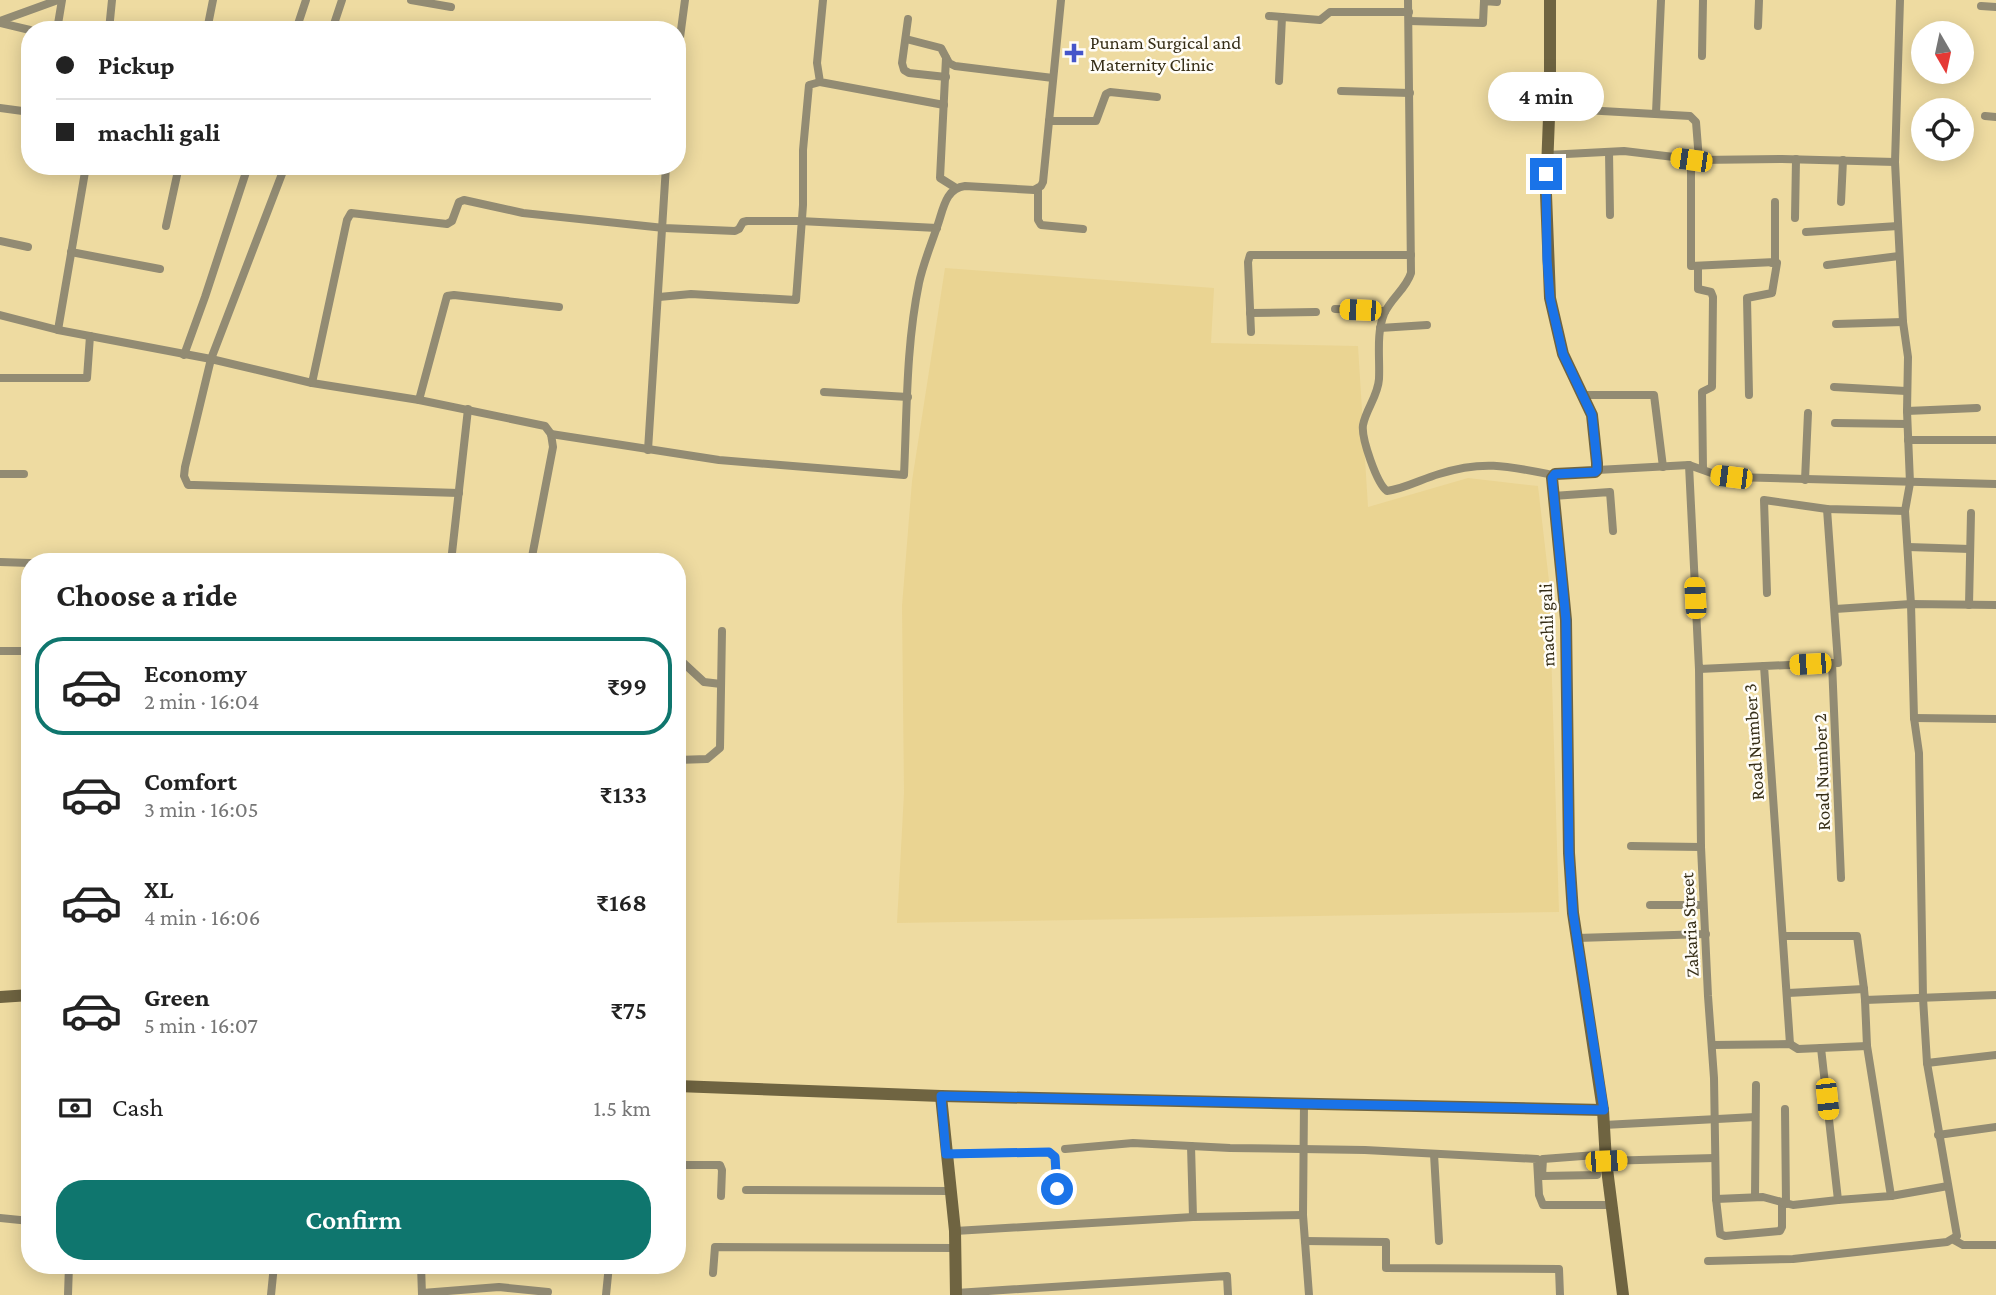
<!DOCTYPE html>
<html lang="en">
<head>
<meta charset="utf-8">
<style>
  :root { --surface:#fff; --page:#f6f6f6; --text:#222; --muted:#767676; --line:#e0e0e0; --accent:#0f766e }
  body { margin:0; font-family:"Crimson Pro",serif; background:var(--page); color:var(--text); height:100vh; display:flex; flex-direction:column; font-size:26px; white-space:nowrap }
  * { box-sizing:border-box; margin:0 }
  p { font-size:23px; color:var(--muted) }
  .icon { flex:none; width:38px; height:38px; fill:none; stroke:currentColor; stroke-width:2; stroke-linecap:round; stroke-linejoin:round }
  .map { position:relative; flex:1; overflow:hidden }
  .panel { position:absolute; left:21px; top:553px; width:665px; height:721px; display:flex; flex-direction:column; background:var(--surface); border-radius:28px; box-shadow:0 4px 18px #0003 }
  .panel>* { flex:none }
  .hud { position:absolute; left:21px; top:21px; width:665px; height:154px; border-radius:28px; box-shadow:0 4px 18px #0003; display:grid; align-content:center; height:154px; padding:0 35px; background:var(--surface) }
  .needle { width:46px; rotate:171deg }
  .tools { position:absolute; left:1911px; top:21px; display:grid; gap:14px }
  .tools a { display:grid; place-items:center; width:63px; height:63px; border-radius:50%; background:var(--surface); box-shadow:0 4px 18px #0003; font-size:35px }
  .end { position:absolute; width:32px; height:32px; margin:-16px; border:9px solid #1a73e8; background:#fff; box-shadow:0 0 0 4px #fff }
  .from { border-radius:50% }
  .bubble { position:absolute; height:49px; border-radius:24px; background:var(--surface); box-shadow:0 4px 18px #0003; font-size:23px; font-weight:600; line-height:49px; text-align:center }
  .car { position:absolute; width:21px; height:42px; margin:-21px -10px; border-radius:9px; box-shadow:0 0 5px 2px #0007; background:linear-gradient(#f5c518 24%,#345 0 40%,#f5c518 0 76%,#345 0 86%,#f5c518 0) }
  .hud b { display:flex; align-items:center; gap:24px; height:66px; font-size:26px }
  .hud b+b { border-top:2px solid var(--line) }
  .hud i { width:18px; height:18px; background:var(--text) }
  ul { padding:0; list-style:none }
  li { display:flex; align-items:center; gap:21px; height:98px; margin:0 14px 10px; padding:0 21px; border:4px solid transparent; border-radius:28px }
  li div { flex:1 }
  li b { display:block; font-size:26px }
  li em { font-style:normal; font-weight:600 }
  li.selected { border-color:var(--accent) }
  li>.icon { width:63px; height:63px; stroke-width:1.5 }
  h2 { padding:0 35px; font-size:32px; line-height:84px }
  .pay { display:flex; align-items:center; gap:18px; height:77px; padding:0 35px; font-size:26px }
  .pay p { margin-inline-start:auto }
  .action { display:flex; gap:14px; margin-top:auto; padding:14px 35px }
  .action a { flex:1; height:80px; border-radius:28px; background:var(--accent); color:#fff; font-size:28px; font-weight:600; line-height:80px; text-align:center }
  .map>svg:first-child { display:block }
  .built { fill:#ead492 }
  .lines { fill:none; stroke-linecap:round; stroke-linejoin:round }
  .street { stroke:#928b73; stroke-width:8 }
  .secondary { stroke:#6f6441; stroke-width:12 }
  .route { stroke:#1a73e8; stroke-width:9 }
  .poi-dot { fill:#4555c9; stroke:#fffdf7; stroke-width:2.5 }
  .labels { text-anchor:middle; stroke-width:5; stroke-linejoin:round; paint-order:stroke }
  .poi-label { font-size:19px; fill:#362e17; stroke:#fffdf7; text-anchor:start }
  .street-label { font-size:19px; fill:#362e17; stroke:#fffdf7 }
</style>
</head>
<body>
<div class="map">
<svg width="1996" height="1295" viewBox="0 0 1996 1295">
  <rect width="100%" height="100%" fill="#eedba1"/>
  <!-- built -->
  <path class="built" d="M 945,268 L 1214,288 L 1211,343 L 1358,346 L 1368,507 L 1468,478 L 1538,486 L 1549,581 L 1559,912 L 897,923 L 904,793 L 902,606 L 912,481 Z"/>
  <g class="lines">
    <!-- street -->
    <g class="street">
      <path d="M 411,0 L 451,7"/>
      <path d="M 823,0 L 817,63 L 820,82 L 944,105"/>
      <path d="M 1408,0 L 1411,273 C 1406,289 1391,298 1384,314 C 1376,334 1380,358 1379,379 C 1378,396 1366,409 1363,425 C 1361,438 1377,484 1387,491 C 1404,489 1422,479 1439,474 C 1483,460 1508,466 1553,475"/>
      <path d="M 1981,6 L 1996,7"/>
      <path d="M 1269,16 L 1320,20 L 1330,12 L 1409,12"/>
      <path d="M 908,19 L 902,63 L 904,70 L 909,73 L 946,77"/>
      <path d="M 0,21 L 58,0"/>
      <path d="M 1409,21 L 1483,23 L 1484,1 L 1497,2 L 1497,0"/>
      <path d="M 0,23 L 30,30"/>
      <path d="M 1758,26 L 1759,0"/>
      <path d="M 57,30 L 62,0"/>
      <path d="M 109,30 L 112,0"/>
      <path d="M 207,30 L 213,0"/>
      <path d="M 296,30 L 306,0"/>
      <path d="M 332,30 L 342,0"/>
      <path d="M 906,39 L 941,48 L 949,63 L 955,66 L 1053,78"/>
      <path d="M 1702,56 L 1703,0"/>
      <path d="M 946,58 L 940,178 L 956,188"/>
      <path d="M 677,60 L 685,0"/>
      <path d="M 1279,81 L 1282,17"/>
      <path d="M 1341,91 L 1410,93"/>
      <path d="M 0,108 L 30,112"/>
      <path d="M 1549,108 L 1690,116 L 1696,122 L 1699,160"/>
      <path d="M 1656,113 L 1661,0"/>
      <path d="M 1985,116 L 1996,117"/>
      <path d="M 1049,121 L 1096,121 L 1106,94 L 1110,92 L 1157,97"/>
      <path d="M 1609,152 L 1610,215"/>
      <path d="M 1547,155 L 1624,151 L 1699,160 L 1782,159 L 1895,162"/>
      <path d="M 1691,160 L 1691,266 L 1775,262 L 1775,202"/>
      <path d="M 285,166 L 211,359 L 185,467 L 184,476 L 188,485 L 194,485 L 459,493"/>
      <path d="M 654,166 L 666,168"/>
      <path d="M 1038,189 L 1038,220 L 1041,225 L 1083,229"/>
      <path d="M 1841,202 L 1843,160"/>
      <path d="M 1795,218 L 1796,159"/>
      <path d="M 166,226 L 179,166"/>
      <path d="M 1806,232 L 1898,226"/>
      <path d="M 0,241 L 28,247"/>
      <path d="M 71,252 L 160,269"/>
      <path d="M 1827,265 L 1899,256"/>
      <path d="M 1698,266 L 1698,289 L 1711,292 L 1713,297 L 1712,387 L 1702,392 L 1703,469"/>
      <path d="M 659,297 L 691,294 L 796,300 L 803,205 L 803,150 L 809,85 L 820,82"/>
      <path d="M 1335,309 L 1385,311"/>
      <path d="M 1250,313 L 1316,312"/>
      <path d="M 0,315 L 58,330 L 211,359 L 312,383 L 419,400 L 545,426 L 551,434 L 553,447 L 531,562"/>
      <path d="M 1836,324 L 1903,322"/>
      <path d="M 1380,328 L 1427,325"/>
      <path d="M 58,330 L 86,166"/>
      <path d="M 1251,332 L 1248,262 L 1250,255 L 1411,255"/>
      <path d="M 184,355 L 205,297 L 248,166"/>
      <path d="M 0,378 L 87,378 L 90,336"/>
      <path d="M 312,383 L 347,220 L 351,213 L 447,224 L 452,221 L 459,202 L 464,200 L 523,213 L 664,228 L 735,231 L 739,229 L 743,222 L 747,221 L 800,221 L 937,228"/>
      <path d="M 1834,387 L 1906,391"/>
      <path d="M 824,392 L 908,397"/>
      <path d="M 1584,395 L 1654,395 L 1663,467"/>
      <path d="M 1749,395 L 1747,298 L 1772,293 L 1777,263 L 1772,263"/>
      <path d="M 419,400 L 447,296 L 454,295 L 559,307"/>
      <path d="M 1907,411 L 1977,408"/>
      <path d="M 1835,423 L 1907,424"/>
      <path d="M 551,434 L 719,460 L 904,475 C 907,411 906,346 919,283 C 923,264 931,245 937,227 C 943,211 945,188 965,186 L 1034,190 L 1041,186 L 1043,182 L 1061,0"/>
      <path d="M 1908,440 L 1996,440"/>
      <path d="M 648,450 L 666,166"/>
      <path d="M 1689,465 L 1699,669 L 1764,666"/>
      <path d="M 1597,470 L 1689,465 L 1717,475 L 1731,477 L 1996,484"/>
      <path d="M 0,474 L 24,474"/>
      <path d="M 1805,480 L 1808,413"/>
      <path d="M 1553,496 L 1610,492 L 1613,531"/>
      <path d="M 1908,547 L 1970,549"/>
      <path d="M 0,562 L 30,563"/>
      <path d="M 91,562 L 185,559 L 311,562"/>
      <path d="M 451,562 L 468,409"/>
      <path d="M 507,562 L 531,560"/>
      <path d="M 1767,593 L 1764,500 L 1827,509 L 1905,511"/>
      <path d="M 1969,605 L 1971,513"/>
      <path d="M 1835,609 L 1911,604 L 1996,605"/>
      <path d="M 0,651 L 30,651"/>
      <path d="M 677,657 L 704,682 L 721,684"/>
      <path d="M 1832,663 L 1841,878"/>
      <path d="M 1699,669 L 1701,847 L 1708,996 L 1714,1078 L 1716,1199 L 1720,1234 L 1725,1236 L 1780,1231 L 1782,1227 L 1782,1202"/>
      <path d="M 1914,718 L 1996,719"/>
      <path d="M 677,760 L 707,759 L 720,748 L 722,631"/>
      <path d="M 1631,846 L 1701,847"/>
      <path d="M 1650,905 L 1703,905"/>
      <path d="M 1783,936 L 1857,936 L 1864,989"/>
      <path d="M 1577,938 L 1706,934"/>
      <path d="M 1788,993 L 1864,989 L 1865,1000 L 1996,995"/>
      <path d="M 1790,1044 L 1764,666 L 1838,663 L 1827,509"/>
      <path d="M 1712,1045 L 1790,1044 L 1798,1049 L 1821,1048 L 1838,1200 L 1891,1196 L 1867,1046 L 1865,1000"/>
      <path d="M 1821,1048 L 1867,1046"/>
      <path d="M 1927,1063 L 1996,1055"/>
      <path d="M 1304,1103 L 1303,1215 L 1309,1295"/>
      <path d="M 1785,1109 L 1786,1204"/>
      <path d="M 1604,1125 L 1755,1117"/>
      <path d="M 1938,1135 L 1996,1127"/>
      <path d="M 1191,1146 L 1193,1217"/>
      <path d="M 1065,1149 L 1133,1143 L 1230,1148 L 1365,1150 L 1537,1159 L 1539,1195 L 1543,1205 L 1613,1205"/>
      <path d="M 946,1154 L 1049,1152 L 1055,1157 L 1057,1189"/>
      <path d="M 1434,1154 L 1439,1241"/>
      <path d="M 1596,1155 L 1597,1175 L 1542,1176 L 1543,1159 Z"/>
      <path d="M 1602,1161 L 1715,1158"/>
      <path d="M 677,1165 L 720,1165 L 722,1170 L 721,1196"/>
      <path d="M 746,1190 L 949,1191"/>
      <path d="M 1891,1196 L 1948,1186"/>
      <path d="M 1755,1197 L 1756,1085"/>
      <path d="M 1716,1199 L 1763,1197 L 1793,1205 L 1838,1200"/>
      <path d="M 0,1218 L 30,1221"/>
      <path d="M 955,1231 L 1193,1217 L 1303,1215"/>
      <path d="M 1954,1240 L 1963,1245 L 1996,1245"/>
      <path d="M 1305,1241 L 1386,1242 L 1386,1268 L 1559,1269 L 1560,1295"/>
      <path d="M 1708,1261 L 1793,1259 L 1947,1242 L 1957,1236 L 1927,1063 L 1923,998 L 1919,753 L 1914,718 L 1911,604 L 1905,511 L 1910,483 L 1907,411 L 1908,357 L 1903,322 L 1895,162 L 1900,0"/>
      <path d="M 421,1265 L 422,1295"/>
      <path d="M 713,1273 L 715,1247 L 955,1248"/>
      <path d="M 422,1293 L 499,1287 L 548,1292"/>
      <path d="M 956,1293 L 1227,1276 L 1228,1295"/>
      <path d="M 68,1295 L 69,1265"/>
      <path d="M 271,1295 L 274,1265"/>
      <path d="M 606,1295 L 609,1265"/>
    </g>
    <!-- secondary -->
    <g class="secondary">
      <path d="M 1550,0 L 1550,92 L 1546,194 L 1550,298 L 1563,354 L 1592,415 L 1597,463 L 1597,470 L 1595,472 L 1555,474 L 1552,478 L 1566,620 L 1569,853 L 1573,913 L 1603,1110 L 1606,1161 L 1623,1295"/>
      <path d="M 0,997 L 30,995"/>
      <path d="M 677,1086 L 941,1096 L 1603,1110"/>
      <path d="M 941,1096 L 955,1231 L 956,1295"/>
    </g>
  </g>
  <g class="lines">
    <!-- route -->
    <path class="route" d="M 1057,1189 L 1055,1157 L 1049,1152 L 946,1154 L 941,1096 L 1604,1110 L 1573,913 L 1569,853 L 1566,620 L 1552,478 L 1555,474 L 1595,472 L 1597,470 L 1597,463 L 1592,415 L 1563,354 L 1550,298 L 1547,259 L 1546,174"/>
  </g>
  <!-- markers -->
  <path class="poi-dot" d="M1070.5 42.5h7v7h7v7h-7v7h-7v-7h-7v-7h7z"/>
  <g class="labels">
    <!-- poi labels -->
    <g class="poi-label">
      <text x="1090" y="49">Punam Surgical and<tspan x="1090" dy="22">Maternity Clinic</tspan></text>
    </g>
    <!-- street labels -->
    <g class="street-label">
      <text transform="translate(1546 625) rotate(-92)" y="7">machli gali</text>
      <text transform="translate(1753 742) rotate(-94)" y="7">Road Number 3</text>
      <text transform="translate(1821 772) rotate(-92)" y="7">Road Number 2</text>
      <text transform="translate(1689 925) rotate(-93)" y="7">Zakaria Street</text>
    </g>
  </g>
</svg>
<div class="tools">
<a><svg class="needle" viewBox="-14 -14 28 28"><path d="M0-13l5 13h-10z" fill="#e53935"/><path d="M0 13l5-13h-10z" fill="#767676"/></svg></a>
<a><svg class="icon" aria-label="locate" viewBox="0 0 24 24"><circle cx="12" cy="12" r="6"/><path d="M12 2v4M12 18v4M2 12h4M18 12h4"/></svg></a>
</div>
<i class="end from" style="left:1057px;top:1189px"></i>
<i class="end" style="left:1546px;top:174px"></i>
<div class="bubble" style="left:1488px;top:72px;width:116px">4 min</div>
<i class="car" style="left:1691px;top:160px;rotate:278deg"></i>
<i class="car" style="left:1360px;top:310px;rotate:272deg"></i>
<i class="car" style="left:1731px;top:477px;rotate:277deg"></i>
<i class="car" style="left:1695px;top:598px;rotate:357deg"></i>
<i class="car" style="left:1810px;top:664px;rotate:267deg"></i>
<i class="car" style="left:1827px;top:1099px;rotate:174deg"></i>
<i class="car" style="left:1606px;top:1161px;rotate:88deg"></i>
<div class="hud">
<b><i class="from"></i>Pickup</b>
<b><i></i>machli gali</b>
</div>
<section class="panel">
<h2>Choose a ride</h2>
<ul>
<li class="selected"><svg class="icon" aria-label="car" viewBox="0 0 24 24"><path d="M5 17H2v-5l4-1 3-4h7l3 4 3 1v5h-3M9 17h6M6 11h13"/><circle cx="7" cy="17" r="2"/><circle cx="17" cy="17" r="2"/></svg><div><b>Economy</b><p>2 min · 16:04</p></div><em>₹99</em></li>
<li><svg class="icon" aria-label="car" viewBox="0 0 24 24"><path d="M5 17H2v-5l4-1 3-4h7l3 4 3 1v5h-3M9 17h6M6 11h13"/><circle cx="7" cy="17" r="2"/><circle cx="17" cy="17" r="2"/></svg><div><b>Comfort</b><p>3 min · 16:05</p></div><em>₹133</em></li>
<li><svg class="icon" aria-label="car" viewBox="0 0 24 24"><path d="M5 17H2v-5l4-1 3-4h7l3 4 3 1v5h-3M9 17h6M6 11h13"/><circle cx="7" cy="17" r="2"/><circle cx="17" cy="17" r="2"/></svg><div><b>XL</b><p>4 min · 16:06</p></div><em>₹168</em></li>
<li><svg class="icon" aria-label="car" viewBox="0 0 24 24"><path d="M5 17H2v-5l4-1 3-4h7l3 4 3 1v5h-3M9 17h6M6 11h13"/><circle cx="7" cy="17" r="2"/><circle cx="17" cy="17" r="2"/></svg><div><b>Green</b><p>5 min · 16:07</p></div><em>₹75</em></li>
</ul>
<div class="pay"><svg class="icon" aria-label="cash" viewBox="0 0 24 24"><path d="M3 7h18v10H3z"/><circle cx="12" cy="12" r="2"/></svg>Cash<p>1.5 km</p></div>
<div class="action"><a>Confirm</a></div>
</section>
</div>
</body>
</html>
